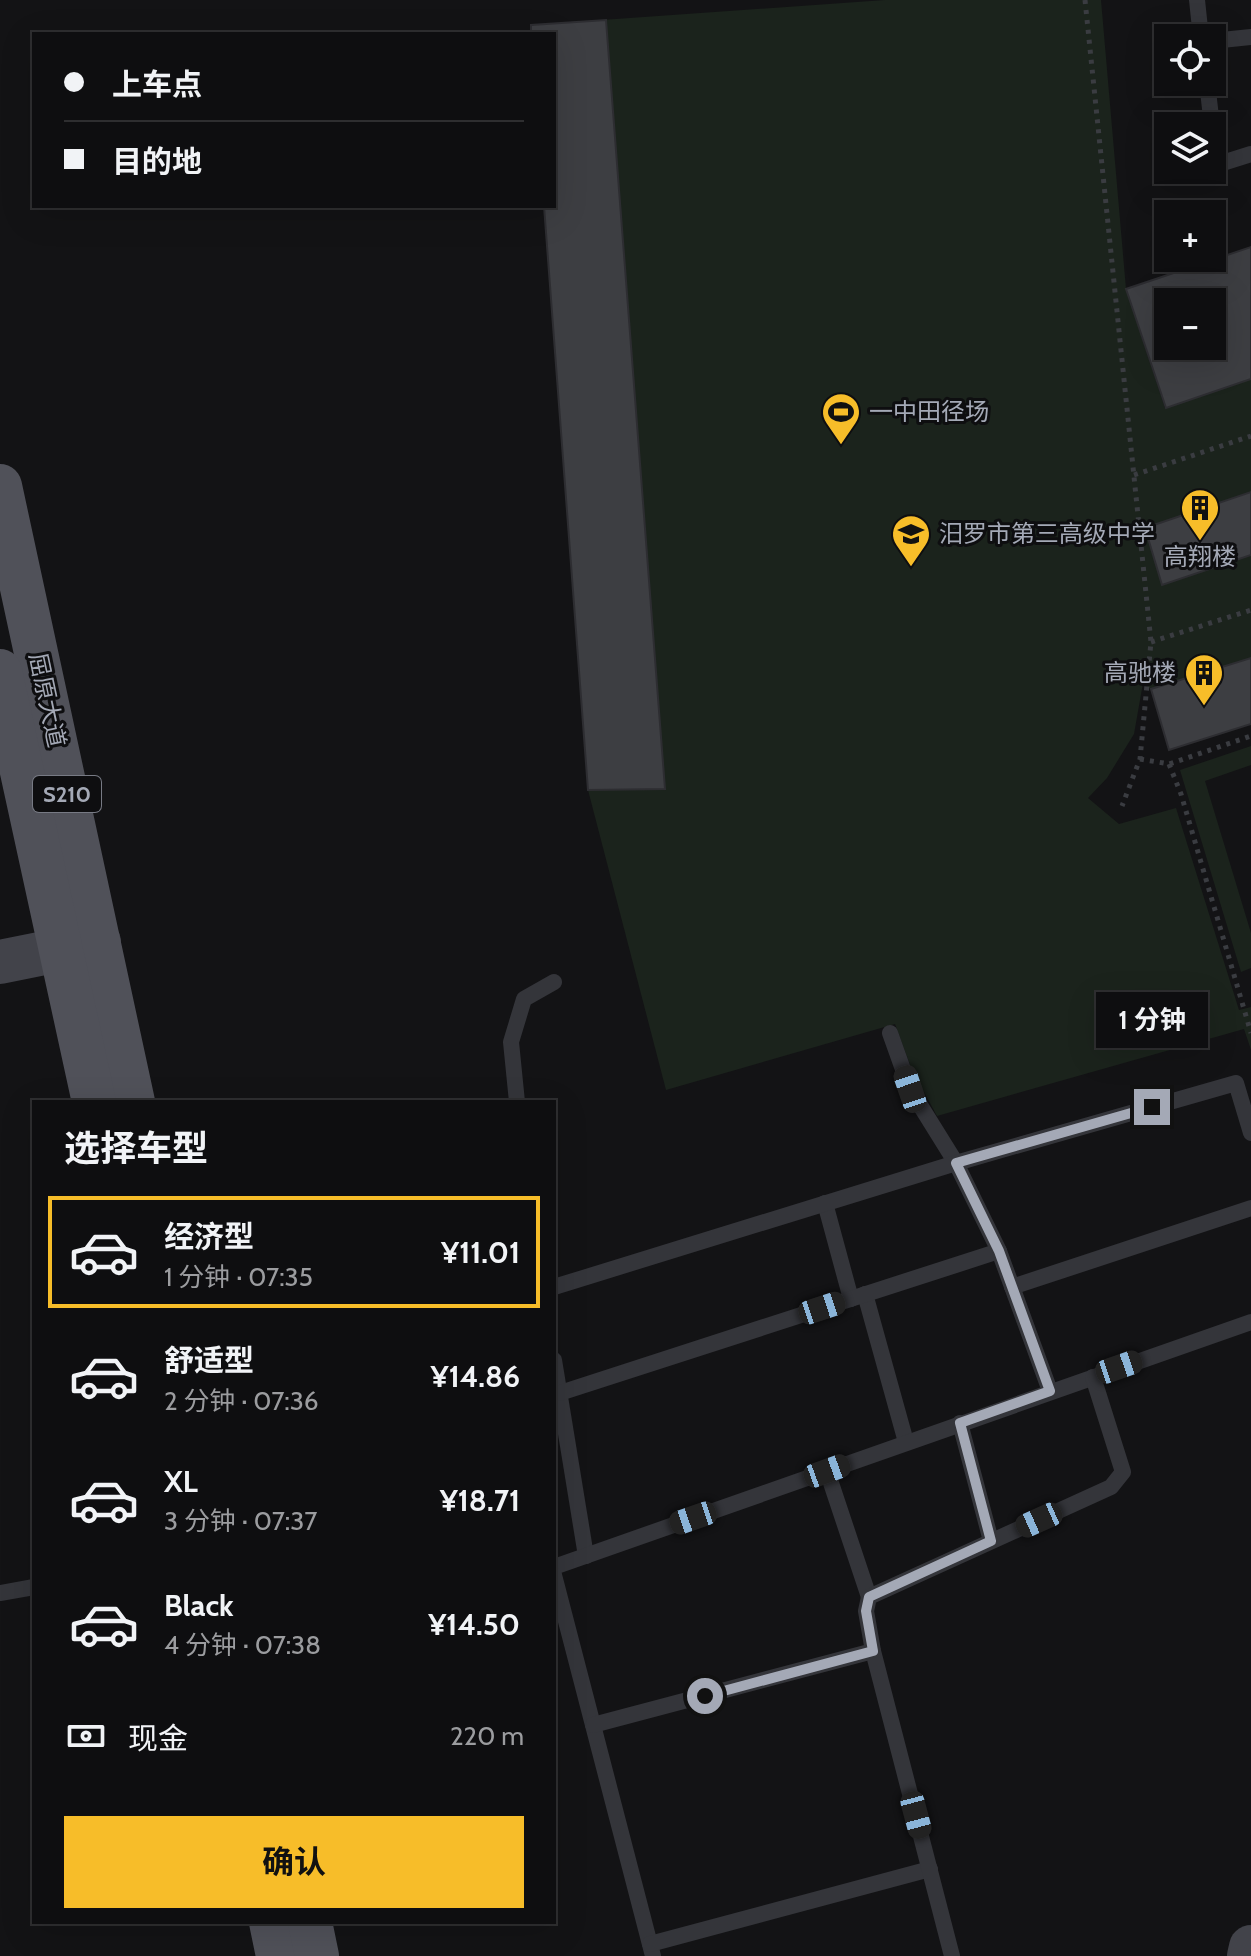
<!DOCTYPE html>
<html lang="zh">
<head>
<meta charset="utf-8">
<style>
  :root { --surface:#0e0e10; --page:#1c1c1e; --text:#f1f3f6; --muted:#9b9c9f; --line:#2e2e30; --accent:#f7bd29 }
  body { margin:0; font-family:Cabin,"Noto Sans SC",sans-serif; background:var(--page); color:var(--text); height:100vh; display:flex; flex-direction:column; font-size:30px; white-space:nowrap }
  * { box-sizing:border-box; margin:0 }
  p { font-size:26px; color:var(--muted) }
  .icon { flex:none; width:44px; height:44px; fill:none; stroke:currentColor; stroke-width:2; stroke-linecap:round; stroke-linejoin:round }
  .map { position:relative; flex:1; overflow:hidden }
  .details { position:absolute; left:32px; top:1100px; width:524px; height:824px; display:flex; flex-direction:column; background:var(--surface); border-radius:0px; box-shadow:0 8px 32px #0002,0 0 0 2px var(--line) }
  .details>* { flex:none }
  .top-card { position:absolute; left:32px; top:32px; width:524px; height:176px; border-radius:0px; box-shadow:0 8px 32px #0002,0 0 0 2px var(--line); display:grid; align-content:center; height:176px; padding:0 32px; background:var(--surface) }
  .buttons { position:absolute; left:1154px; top:24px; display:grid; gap:16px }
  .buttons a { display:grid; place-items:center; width:72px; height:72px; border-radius:0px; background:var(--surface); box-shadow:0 8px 32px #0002,0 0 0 2px var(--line); font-size:40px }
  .end { position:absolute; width:36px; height:36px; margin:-18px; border:10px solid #a4a9b6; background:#111; box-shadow:0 0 0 4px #111 }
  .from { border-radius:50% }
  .bubble { position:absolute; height:56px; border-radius:0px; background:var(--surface); box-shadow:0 8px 32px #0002,0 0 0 2px var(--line); font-size:26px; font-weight:700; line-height:56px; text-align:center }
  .car { position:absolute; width:24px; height:48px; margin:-24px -12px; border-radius:10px; box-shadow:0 0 6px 2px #0007; background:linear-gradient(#222 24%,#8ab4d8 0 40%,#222 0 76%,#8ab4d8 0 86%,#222 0) }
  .top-card b { display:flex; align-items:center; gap:28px; height:76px; font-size:30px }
  .top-card b+b { border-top:2px solid var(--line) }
  .top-card i { width:20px; height:20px; background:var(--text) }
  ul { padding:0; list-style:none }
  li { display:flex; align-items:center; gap:24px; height:112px; margin:0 16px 12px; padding:0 16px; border:4px solid transparent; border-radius:0px }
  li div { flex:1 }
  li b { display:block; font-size:30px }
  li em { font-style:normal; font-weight:700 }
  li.selected { border-color:var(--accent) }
  li>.icon { width:72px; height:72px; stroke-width:1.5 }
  h2 { padding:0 32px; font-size:36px; line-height:96px }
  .pay { display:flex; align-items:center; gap:20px; height:88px; padding:0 32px; font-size:30px }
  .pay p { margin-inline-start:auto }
  .primary-button { display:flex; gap:16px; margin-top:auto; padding:16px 32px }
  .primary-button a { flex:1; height:92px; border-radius:0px; background:var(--accent); color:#111; font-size:32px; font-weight:700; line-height:92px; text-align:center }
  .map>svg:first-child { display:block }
  .green { fill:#1b231c }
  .building { fill:#3d3e42; stroke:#2d2d31; stroke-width:2; fill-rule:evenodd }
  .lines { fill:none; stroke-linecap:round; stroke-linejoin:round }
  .path { stroke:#3a3c41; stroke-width:5; stroke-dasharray:4 6; stroke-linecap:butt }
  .lane { stroke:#34353a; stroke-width:16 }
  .secondary { stroke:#42434a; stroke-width:44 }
  .primary { stroke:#505159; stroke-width:44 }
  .route { stroke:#a4a9b6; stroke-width:10 }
  .labels { text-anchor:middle; stroke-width:6; stroke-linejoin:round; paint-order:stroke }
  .shield { fill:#0e0e10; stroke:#777a84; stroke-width:2 }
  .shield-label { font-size:22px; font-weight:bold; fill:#a4a9b6 }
  .poi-label { font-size:24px; fill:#a4a9b6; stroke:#0e0e10; text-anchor:start }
  .street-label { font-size:24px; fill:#a4a9b6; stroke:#0e0e10 }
</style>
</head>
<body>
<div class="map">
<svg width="1251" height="1956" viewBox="0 0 1251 1956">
  <rect width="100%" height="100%" fill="#131315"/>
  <!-- green -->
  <g class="green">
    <path d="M 885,0 L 1101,0 L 1126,289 L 1165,408 L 1251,379 L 1251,492 L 1145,529 L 1163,585 L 1251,555 L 1251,658 L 1151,689 L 1143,683 L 1134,734 L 1107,778 L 1088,798 L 1119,824 L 1176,808 L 1239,1010 L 1251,1007 L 1251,1050 L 1244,1029 L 937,1116 L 912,1070 L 895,1024 L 666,1090 L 588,790 L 554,206 L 554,34 L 531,34 L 531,25 Z"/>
    <path d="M 1251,746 L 1251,765 L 1205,781 L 1251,933 L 1251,968 L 1241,972 L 1180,770 Z"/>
  </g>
  <!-- building -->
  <g class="building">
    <path d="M 606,20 L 665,789 L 588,790 L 544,206 L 554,206 L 554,34 L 531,34 L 531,25 Z"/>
    <path d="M 1251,247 L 1251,379 L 1166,408 L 1126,289 ZM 1168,302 L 1212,302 L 1212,346 L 1168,346 Z"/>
    <path d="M 1251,492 L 1251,555 L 1162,585 L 1145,528 Z"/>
    <path d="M 1251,658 L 1251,724 L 1169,750 L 1151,689 Z"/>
  </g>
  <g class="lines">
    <!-- path -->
    <g class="path">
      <path d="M 1085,0 L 1151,642 L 1140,759 L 1122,806"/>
      <path d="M 1134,475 L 1251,436"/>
      <path d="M 1151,642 L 1251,610"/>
      <path d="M 1140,759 L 1169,764 L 1251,736"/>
      <path d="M 1169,764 L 1181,794 L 1251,1033"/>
    </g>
    <!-- lane -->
    <g class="lane">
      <path d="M 1197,0 L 1201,38"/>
      <path d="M 1212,41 L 1251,37"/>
      <path d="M 1207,82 L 1212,126"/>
      <path d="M 1212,129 L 1216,165 L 1251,154"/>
      <path d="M 890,1033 L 910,1089 L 956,1163 L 999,1251 L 1050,1391"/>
      <path d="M 517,1102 L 511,1042 L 524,999 L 554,982"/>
      <path d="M 825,1203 L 851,1299"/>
      <path d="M 554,1287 L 956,1163 L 1236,1083 L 1251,1133"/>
      <path d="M 1012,1287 L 1251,1208"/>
      <path d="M 865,1294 L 906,1442"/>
      <path d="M 554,1360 L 586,1556"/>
      <path d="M 560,1393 L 999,1251"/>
      <path d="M 960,1423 L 991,1541"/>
      <path d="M 827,1471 L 869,1597"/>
      <path d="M 554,1567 L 1251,1322"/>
      <path d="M 554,1575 L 653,1956"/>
      <path d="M 0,1593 L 34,1587"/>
      <path d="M 593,1725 L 873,1651"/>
      <path d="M 650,1944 L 930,1869"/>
      <path d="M 952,1956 L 873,1651 L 866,1611 L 869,1597 L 1111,1487 L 1123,1472 L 1093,1377"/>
    </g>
    <!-- secondary -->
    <g class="secondary">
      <path d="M 0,962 L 99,942"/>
      <path d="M 1249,1956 L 1251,1947"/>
    </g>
    <!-- primary -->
    <g class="primary">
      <path d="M 0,486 L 133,1102"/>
      <path d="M 0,671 L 94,1102"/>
      <path d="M 271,1922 L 278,1956"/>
      <path d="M 310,1922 L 317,1956"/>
    </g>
  </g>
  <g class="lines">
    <!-- route -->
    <path class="route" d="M 705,1696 L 873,1651 L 866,1611 L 869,1597 L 991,1541 L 960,1423 L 1050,1391 L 999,1251 L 956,1163 L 1152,1107"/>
  </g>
  <!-- icons -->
  <defs>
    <symbol id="stadium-pin" viewBox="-11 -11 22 30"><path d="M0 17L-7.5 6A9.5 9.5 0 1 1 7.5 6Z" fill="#f7bd29" stroke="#0e0e10"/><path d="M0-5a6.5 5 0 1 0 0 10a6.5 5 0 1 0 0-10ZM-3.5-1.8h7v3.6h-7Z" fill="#111"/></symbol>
    <symbol id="building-pin" viewBox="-11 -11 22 30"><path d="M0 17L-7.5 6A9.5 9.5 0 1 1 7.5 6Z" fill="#f7bd29" stroke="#0e0e10"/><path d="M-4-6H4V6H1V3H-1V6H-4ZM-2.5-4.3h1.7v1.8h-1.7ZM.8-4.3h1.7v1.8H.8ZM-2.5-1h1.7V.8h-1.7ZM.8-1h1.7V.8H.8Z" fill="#111"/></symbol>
    <symbol id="school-pin" viewBox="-11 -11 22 30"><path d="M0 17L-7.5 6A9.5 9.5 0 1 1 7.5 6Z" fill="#f7bd29" stroke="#0e0e10"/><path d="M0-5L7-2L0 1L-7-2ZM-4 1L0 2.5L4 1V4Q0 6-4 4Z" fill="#111"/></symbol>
  </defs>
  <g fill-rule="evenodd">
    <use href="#stadium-pin" x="819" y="390" width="44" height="60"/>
    <use href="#building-pin" x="1178" y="486" width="44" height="60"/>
    <use href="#school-pin" x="889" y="512" width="44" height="60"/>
    <use href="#building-pin" x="1182" y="651" width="44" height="60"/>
  </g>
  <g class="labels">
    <!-- shield labels -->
    <rect class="shield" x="33" y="776" width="68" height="36" rx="6"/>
    <g class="shield-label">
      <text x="67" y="802">S210</text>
    </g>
    <!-- poi labels -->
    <g class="poi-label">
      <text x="869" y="420">一中田径场</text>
      <text x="939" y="542">汨罗市第三高级中学</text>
      <text x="1200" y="565" text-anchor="middle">高翔楼</text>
      <text x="1176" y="681" text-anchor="end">高驰楼</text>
    </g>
    <!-- street labels -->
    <g class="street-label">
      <text transform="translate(47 700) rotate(78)" y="8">屈原大道</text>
    </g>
  </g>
</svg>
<div class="buttons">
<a><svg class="icon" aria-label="locate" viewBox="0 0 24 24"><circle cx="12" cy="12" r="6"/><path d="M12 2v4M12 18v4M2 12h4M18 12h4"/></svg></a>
<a><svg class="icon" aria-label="layers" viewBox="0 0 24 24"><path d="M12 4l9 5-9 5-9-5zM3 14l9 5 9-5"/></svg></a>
<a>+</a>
<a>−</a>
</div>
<i class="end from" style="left:705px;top:1696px"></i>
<i class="end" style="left:1152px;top:1107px"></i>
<div class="bubble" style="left:1096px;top:992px;width:112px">1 分钟</div>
<i class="car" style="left:910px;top:1089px;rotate:341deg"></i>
<i class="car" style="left:822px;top:1308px;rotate:72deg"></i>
<i class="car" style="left:1119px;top:1367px;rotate:71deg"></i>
<i class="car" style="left:827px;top:1471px;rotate:70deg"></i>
<i class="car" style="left:693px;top:1518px;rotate:251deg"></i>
<i class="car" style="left:1039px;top:1520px;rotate:246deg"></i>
<i class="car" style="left:916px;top:1815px;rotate:165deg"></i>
<div class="top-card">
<b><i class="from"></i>上车点</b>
<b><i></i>目的地</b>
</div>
<section class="details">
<h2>选择车型</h2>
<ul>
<li class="selected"><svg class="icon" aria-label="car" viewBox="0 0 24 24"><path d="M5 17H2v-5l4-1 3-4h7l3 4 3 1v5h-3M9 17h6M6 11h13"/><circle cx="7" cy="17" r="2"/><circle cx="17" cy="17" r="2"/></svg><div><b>经济型</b><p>1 分钟 · 07:35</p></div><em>¥11.01</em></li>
<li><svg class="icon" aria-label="car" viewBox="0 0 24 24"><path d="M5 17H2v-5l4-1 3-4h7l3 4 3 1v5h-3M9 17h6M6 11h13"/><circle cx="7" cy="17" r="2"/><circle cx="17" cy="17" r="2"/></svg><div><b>舒适型</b><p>2 分钟 · 07:36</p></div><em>¥14.86</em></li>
<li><svg class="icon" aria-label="car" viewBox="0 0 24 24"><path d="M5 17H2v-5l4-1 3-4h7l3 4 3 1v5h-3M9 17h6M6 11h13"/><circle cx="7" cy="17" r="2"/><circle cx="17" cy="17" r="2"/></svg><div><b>XL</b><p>3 分钟 · 07:37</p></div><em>¥18.71</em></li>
<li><svg class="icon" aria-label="car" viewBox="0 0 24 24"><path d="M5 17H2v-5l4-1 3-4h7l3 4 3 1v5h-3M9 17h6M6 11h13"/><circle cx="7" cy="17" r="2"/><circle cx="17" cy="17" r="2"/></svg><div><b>Black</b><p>4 分钟 · 07:38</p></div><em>¥14.50</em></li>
</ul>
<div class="pay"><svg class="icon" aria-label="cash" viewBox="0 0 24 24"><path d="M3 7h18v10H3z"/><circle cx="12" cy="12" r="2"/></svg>现金<p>220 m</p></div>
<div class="primary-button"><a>确认</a></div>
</section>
</div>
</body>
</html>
